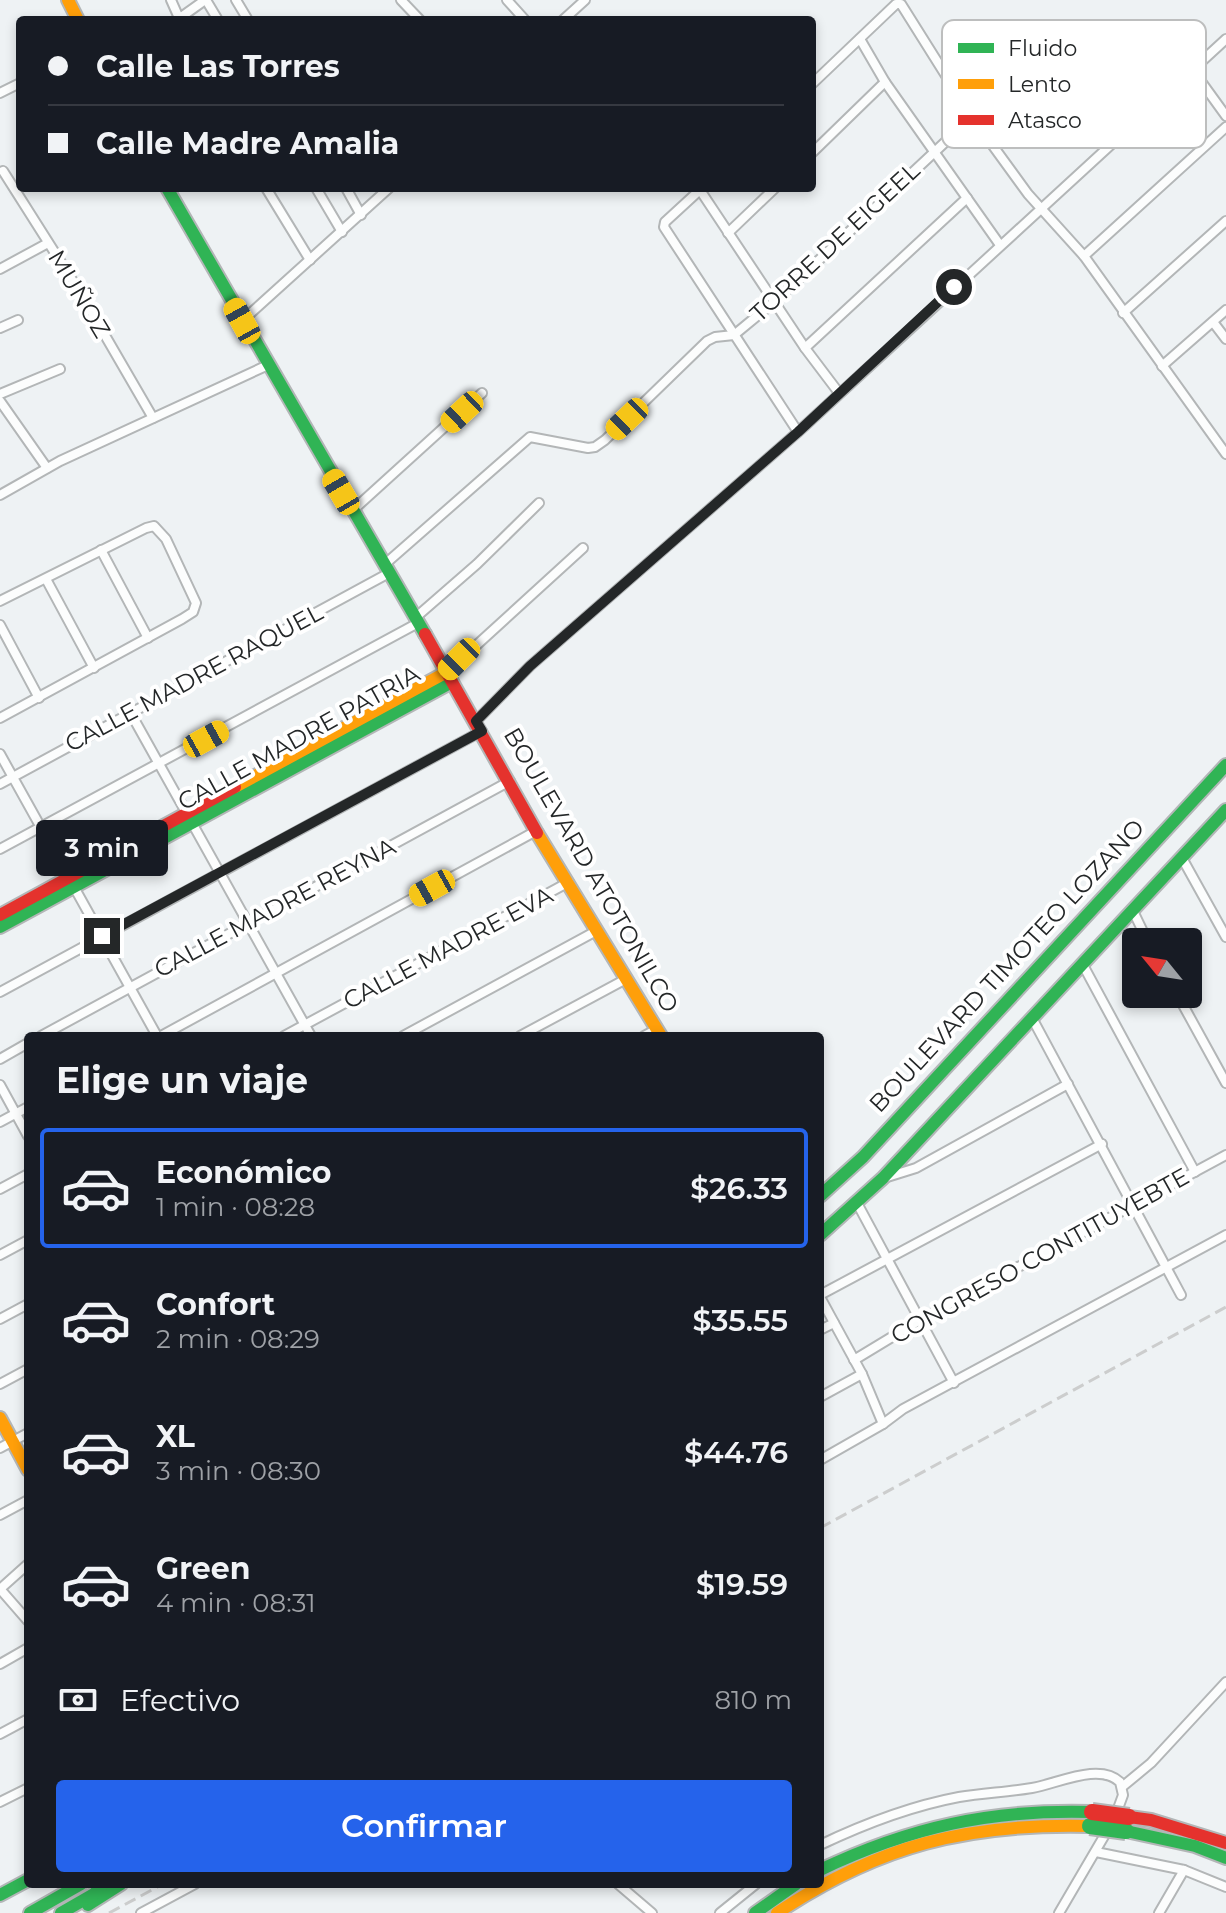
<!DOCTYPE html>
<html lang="es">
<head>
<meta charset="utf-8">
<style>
  :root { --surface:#171b24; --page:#20242c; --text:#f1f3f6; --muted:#9ea1a6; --line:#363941; --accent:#2563eb }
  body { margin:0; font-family:Montserrat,sans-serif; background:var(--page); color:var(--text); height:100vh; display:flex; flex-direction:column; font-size:30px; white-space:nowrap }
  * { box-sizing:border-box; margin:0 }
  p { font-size:26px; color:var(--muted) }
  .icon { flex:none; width:44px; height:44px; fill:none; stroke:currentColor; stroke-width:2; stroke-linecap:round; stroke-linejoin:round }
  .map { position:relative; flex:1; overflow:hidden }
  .details { position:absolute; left:24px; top:1032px; width:800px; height:856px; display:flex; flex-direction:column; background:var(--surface); border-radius:8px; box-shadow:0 4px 12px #0003 }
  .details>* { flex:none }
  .hud { position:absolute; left:16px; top:16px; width:800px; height:176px; border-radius:8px; box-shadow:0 4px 12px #0003; display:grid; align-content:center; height:176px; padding:0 32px; background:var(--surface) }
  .needle { width:52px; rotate:300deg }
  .buttons { position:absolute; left:1122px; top:928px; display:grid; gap:16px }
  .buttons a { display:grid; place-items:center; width:80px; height:80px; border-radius:8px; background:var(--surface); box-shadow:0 4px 12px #0003; font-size:40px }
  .end { position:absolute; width:36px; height:36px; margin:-18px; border:10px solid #242728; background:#fff; box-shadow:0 0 0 4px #fff }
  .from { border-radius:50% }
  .bubble { position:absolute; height:56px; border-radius:8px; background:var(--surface); box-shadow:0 4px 12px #0003; font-size:26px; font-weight:600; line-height:56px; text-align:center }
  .car { position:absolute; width:24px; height:48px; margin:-24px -12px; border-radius:10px; box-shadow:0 0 6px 2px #0007; background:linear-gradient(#f5c518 24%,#345 0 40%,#f5c518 0 76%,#345 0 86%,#f5c518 0) }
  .hud b { display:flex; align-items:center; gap:28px; height:76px; font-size:30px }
  .hud b+b { border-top:2px solid var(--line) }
  .hud i { width:20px; height:20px; background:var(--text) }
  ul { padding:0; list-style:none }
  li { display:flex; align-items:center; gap:24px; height:120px; margin:0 16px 12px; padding:0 16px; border:4px solid transparent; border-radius:8px }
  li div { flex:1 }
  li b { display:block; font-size:30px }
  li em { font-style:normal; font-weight:600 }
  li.current { border-color:var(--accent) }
  li>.icon { width:72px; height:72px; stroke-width:1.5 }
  h2 { padding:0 32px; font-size:36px; line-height:96px }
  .pay { display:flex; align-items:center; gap:20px; height:88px; padding:0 32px; font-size:30px }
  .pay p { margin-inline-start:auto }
  .cta { display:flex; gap:16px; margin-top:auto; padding:16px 32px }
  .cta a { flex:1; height:92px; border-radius:8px; background:var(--accent); color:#fff; font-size:32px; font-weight:600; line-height:92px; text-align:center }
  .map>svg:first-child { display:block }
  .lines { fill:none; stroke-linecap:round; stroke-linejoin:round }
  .street-casing { stroke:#b3b6b7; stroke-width:12 }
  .fast-casing { stroke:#b3b6b7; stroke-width:16 }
  .slow-casing { stroke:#b3b6b7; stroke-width:16 }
  .jam-casing { stroke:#b3b6b7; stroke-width:16 }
  .street { stroke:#fcfdfd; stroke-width:8 }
  .fast { stroke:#30b455; stroke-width:12 }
  .slow { stroke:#ff9f0a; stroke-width:12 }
  .jam { stroke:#e5322d; stroke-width:12 }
  .rail { stroke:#cccdcd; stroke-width:3; stroke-dasharray:12 6; stroke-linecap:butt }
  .fast-bridge-casing { stroke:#b3b6b7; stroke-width:20; stroke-linecap:butt }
  .jam-bridge-casing { stroke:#b3b6b7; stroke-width:20; stroke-linecap:butt }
  .fast-bridge { stroke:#30b455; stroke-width:16 }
  .jam-bridge { stroke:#e5322d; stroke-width:16 }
  .route { stroke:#242728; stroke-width:10 }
  .labels { text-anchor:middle; stroke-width:8; stroke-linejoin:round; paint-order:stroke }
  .street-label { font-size:24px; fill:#242728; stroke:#fff }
  .key { fill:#fff; stroke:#bdbebe; stroke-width:2 }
  .key-label { font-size:22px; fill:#242728 }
</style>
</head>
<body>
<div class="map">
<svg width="1226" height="1913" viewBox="0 0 1226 1913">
  <rect width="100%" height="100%" fill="#eef2f4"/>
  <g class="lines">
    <defs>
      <g id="street">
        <path d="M 171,0 L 179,18"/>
        <path d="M 206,0 L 218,20"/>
        <path d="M 236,0 L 248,20"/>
        <path d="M 401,0 L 420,20"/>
        <path d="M 507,0 L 525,20"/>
        <path d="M 177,20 L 205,0"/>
        <path d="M 563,20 L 585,0"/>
        <path d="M 860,39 L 885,82 L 1000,245"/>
        <path d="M 1192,69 L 1226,116"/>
        <path d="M 812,84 L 896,4 L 901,4 L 972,117 L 1028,194 L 1084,256 L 1226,454"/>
        <path d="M 0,93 L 20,83"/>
        <path d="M 812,153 L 885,82"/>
        <path d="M 3,171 L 81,294 L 153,418"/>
        <path d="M 266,188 L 310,260"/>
        <path d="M 316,188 L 342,232"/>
        <path d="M 346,188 L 361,215"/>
        <path d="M 702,188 L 665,222 L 664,227 L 798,432"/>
        <path d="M 700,190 L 805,348 L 839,393"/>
        <path d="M 728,233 L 775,188"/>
        <path d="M 1084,256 L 1226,127"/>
        <path d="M 0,269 L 48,243"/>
        <path d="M 1123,313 L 1226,221"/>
        <path d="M 242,321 L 389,188"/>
        <path d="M 1213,322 L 1226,339"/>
        <path d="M 0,328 L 18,320"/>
        <path d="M 805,348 L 967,198"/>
        <path d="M 1162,366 L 1226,310"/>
        <path d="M 0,394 L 60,369"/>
        <path d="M 0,401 L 47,468"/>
        <path d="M 0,495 L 60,461 L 268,365"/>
        <path d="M 352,511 L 482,393"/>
        <path d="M 101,550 L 148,638"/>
        <path d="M 384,565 L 530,437 L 588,448 L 595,447 L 605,440 L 707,341 L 715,337 L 734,335 L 774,302 L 972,117"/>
        <path d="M 46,579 L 94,668"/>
        <path d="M 0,601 L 146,528 L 154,526 L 166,539 L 196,603 L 193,612 L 182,619 L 0,718"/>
        <path d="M 415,618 L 477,564 L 539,503"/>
        <path d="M 0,625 L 39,698"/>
        <path d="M 447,672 L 583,548"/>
        <path d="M 130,712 L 311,1036"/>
        <path d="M 476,721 L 530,666 L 798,432 L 1226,39"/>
        <path d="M 0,754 L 157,1036"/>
        <path d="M 0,784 L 389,573"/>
        <path d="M 0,849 L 418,623"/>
        <path d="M 1182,858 L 1226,937"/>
        <path d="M 1133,911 L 1148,942"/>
        <path d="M 1083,965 L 1195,1172"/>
        <path d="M 0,992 L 482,731"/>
        <path d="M 1177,994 L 1226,1083"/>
        <path d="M 1032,1018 L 1181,1295"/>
        <path d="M 41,1036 L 510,781"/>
        <path d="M 161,1036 L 536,831"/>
        <path d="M 284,1036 L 569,882"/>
        <path d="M 403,1036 L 598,930"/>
        <path d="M 520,1036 L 626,979"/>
        <path d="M 644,1036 L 657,1029"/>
        <path d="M 0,1059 L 28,1043"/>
        <path d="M 0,1085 L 28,1136"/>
        <path d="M 0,1122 L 28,1107"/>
        <path d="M 884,1178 L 916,1168 L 1068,1084"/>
        <path d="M 0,1189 L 28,1174"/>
        <path d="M 857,1203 L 954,1383"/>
        <path d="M 0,1255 L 28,1240"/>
        <path d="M 820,1295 L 1102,1144"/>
        <path d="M 820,1297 L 862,1374 L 883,1424"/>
        <path d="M 0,1319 L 28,1304"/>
        <path d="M 820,1330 L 834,1323"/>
        <path d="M 854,1360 L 920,1320 L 1226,1155"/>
        <path d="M 0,1384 L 28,1369"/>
        <path d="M 820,1397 L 862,1374"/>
        <path d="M 0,1448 L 28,1433"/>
        <path d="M 820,1460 L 883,1424 L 903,1409 L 1226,1235"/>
        <path d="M 0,1515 L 28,1500"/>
        <path d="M 0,1589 L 28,1621"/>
        <path d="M 0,1589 L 28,1564"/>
        <path d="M 0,1664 L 28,1648"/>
        <path d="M 0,1734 L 28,1719"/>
        <path d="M 1122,1787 L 1151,1763 L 1226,1682"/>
        <path d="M 0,1802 L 28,1788"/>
        <path d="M 820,1845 C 864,1824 911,1806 959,1797 C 983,1793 1008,1792 1032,1788 C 1057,1784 1099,1762 1120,1782 L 1123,1795 L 1116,1814"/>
        <path d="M 1096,1852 L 1184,1870 L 1226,1887"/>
        <path d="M 618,1884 L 652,1913"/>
        <path d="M 141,1913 L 195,1884"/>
        <path d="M 720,1913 L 756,1884"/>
        <path d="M 1059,1913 L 1110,1826"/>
        <path d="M 1159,1913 L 1184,1870"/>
      </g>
      <g id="fast">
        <path d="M 167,188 L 425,634"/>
        <path d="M 0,927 L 452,682"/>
        <path d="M 820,1196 L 863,1157 L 1226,765"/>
        <path d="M 820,1235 L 883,1178 L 1226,810"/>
        <path d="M 1126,1831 L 1195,1846 L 1226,1858"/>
        <path d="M 820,1870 C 910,1827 992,1809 1092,1812"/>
        <path d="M 0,1895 L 28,1880"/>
        <path d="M 88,1905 L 121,1884"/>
        <path d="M 30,1913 L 81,1884"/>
        <path d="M 61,1913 L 94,1894 L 103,1884"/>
        <path d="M 755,1913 L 796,1884"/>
      </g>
      <g id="slow">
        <path d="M 68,0 L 78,20"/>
        <path d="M 235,787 L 447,672"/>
        <path d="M 537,833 L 661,1036"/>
        <path d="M 0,1418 L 28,1470"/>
        <path d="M 777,1913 C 879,1845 968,1823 1090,1826"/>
      </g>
      <g id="jam">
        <path d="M 425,634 L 537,833"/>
        <path d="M 0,915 L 235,787"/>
        <path d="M 1129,1817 L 1151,1820 L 1226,1843"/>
      </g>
    </defs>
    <!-- street casing -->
    <use href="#street" class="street-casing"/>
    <!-- fast casing -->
    <use href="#fast" class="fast-casing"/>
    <!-- slow casing -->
    <use href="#slow" class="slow-casing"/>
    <!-- jam casing -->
    <use href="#jam" class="jam-casing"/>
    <!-- street -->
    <use href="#street" class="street"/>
    <!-- fast -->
    <use href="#fast" class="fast"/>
    <!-- slow -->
    <use href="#slow" class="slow"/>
    <!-- jam -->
    <use href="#jam" class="jam"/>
    <!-- rail -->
    <g class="rail">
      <path d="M 820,1528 L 1226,1307"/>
      <path d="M 109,1913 L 163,1884"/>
    </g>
    <defs>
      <path id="fast-bridge" d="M 1090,1826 L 1126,1831"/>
      <path id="jam-bridge" d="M 1092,1812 L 1129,1817"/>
    </defs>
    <!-- fast-bridge casing -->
    <use href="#fast-bridge" class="fast-bridge-casing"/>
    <!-- jam-bridge casing -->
    <use href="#jam-bridge" class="jam-bridge-casing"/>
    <!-- fast-bridge -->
    <use href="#fast-bridge" class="fast-bridge"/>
    <!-- jam-bridge -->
    <use href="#jam-bridge" class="jam-bridge"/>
  </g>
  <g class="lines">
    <!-- route -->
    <path class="route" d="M 102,936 L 482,731 L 476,721 L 530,666 L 798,432 L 954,287"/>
  </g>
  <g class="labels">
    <!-- street labels -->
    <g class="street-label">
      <text transform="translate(835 242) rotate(-43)" y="8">TORRE DE EIGEEL</text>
      <text transform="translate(79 294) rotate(59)" y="8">MUÑOZ</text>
      <text transform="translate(194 678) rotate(-28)" y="8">CALLE MADRE RAQUEL</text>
      <text transform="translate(299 738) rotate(-29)" y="8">CALLE MADRE PATRIA</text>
      <text transform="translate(591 870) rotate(60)" y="8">BOULEVARD ATOTONILCO</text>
      <text transform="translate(275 908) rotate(-28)" y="8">CALLE MADRE REYNA</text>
      <text transform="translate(448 948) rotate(-28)" y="8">CALLE MADRE EVA</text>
      <text transform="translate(1007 966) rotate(-47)" y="8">BOULEVARD TIMOTEO LOZANO</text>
      <text transform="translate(1040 1256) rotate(-29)" y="8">CONGRESO CONTITUYEBTE</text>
    </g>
  </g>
  <!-- legend -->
  <rect x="942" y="20" width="264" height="128" rx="12" class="key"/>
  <rect x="958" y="43" width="36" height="10" fill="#30b455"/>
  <rect x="958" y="79" width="36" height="10" fill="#ff9f0a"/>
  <rect x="958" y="115" width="36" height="10" fill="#e5322d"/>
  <g class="key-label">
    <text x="1008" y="56">Fluido</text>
    <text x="1008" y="92">Lento</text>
    <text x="1008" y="128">Atasco</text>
  </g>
</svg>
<div class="buttons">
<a><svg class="needle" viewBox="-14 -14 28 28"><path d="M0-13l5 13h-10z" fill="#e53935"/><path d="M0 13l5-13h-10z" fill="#9ea1a6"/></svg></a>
</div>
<i class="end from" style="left:954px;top:287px"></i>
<i class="end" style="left:102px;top:936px"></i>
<div class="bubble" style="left:36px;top:820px;width:132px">3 min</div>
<i class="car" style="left:242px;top:321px;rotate:331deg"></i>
<i class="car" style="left:462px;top:412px;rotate:227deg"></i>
<i class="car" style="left:627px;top:419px;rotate:226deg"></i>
<i class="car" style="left:341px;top:492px;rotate:330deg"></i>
<i class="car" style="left:459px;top:659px;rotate:225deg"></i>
<i class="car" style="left:206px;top:739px;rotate:61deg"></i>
<i class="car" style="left:432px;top:888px;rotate:241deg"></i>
<div class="hud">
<b><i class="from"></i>Calle Las Torres</b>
<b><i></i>Calle Madre Amalia</b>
</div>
<section class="details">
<h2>Elige un viaje</h2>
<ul>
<li class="current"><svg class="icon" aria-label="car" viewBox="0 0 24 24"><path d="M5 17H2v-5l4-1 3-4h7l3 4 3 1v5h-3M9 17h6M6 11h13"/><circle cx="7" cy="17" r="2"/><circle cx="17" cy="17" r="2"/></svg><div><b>Económico</b><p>1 min · 08:28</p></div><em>$26.33</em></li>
<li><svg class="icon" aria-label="car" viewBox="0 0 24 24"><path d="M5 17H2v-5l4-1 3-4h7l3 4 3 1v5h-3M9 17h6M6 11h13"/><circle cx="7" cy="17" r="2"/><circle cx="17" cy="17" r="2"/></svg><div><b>Confort</b><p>2 min · 08:29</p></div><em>$35.55</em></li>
<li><svg class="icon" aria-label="car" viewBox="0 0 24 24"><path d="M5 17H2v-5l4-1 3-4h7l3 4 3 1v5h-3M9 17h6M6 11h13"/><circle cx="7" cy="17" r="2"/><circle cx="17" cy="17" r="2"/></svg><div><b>XL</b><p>3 min · 08:30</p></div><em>$44.76</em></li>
<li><svg class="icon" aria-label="car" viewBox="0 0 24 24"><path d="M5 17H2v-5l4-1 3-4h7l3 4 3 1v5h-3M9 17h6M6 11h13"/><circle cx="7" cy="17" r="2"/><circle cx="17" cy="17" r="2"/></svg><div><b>Green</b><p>4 min · 08:31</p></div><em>$19.59</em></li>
</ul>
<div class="pay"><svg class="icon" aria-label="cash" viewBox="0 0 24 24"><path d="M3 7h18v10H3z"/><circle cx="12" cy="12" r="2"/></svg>Efectivo<p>810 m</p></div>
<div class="cta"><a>Confirmar</a></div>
</section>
</div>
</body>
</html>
